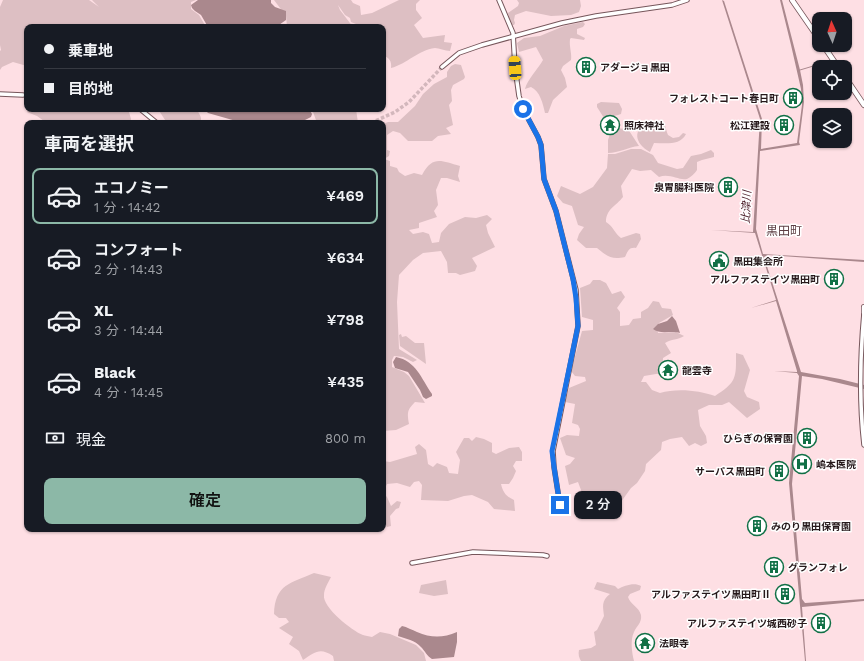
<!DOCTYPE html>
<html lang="ja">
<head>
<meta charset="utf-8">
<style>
  :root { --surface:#171b24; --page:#242831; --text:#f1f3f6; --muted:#9ea1a6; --line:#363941; --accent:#8cb8a7 }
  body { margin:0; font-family:"Work Sans","Noto Sans JP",sans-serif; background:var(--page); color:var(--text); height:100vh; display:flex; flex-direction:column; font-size:15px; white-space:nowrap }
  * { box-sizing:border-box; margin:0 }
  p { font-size:13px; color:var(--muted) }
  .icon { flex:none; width:22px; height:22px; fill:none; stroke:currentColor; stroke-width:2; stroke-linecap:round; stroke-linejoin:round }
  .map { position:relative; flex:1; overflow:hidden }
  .sheet { position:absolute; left:24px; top:120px; width:362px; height:412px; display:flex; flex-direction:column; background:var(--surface); border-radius:8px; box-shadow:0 1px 3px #0004 }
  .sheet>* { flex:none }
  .top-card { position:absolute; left:24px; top:24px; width:362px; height:88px; border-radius:8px; box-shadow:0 1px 3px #0004; display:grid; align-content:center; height:88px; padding:0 20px; background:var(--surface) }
  .needle { width:26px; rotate:357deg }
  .controls { position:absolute; left:812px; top:12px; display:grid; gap:8px }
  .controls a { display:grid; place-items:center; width:40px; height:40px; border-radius:8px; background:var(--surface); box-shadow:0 1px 3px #0004; font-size:20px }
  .end { position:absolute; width:18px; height:18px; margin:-9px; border:5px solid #1a73e8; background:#fff; box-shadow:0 0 0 2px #fff }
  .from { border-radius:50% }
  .bubble { position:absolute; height:28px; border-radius:8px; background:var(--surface); box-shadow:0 1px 3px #0004; font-size:13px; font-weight:600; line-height:28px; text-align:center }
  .car { position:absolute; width:12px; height:24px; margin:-12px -6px; border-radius:5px; box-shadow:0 0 3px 1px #0007; background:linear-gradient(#f5c518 24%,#345 0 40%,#f5c518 0 76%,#345 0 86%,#f5c518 0) }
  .top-card b { display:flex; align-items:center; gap:14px; height:38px; font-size:15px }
  .top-card b+b { border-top:1px solid var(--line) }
  .top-card i { width:10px; height:10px; background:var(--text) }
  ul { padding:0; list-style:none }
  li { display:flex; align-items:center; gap:12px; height:56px; margin:0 8px 6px; padding:0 12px; border:2px solid transparent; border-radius:8px }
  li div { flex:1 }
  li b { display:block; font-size:15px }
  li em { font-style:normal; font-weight:600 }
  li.current { border-color:var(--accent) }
  li>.icon { width:36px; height:36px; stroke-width:1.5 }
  h2 { padding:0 20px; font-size:18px; line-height:48px }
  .pay { display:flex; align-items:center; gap:10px; height:44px; padding:0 20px; font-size:15px }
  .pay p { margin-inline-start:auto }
  .button { display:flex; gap:8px; margin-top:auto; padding:8px 20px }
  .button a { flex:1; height:46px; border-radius:8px; background:var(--accent); color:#111; font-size:16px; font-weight:600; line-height:46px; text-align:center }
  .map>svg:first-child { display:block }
  .green { fill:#ddbfc3 }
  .water { fill:#aa888d }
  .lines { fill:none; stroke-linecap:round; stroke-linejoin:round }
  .stream { stroke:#aa888d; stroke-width:1 }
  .minor-tunnel { stroke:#d3b7bc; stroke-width:3.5; stroke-dasharray:3.5 2; stroke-linecap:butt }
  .minor-casing { stroke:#76565b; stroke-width:5.5 }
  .major-casing { stroke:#76565b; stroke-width:6 }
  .minor { stroke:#fff; stroke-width:3.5 }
  .major { stroke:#fff; stroke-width:4.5 }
  .route { stroke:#1a73e8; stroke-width:5 }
  .labels { text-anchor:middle; stroke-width:3; stroke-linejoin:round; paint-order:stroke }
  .poi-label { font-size:10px; font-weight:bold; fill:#26191b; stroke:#fff; text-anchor:start }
  .water-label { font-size:11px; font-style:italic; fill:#4b1c27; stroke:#fff }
  .quarter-label { font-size:12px; fill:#5d3f44; stroke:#fff }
</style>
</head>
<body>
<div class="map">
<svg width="864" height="661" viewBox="0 0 864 661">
  <rect width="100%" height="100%" fill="#fedfe4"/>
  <!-- green -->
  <g class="green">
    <path d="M 3,0 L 89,0 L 99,7 L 92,0 L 196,0 L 191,2 L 191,9 L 199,15 L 206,27 L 27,27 L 27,66 L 13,62 L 2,67 L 0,70 L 0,51 L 1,50 L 0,45 L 0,7 Z"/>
    <path d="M 274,0 L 351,0 L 353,3 L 360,6 L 361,15 L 372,13 L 399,0 L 420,0 L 416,4 L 416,10 L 422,18 L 414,25 L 423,38 L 445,35 L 444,42 L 452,43 L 450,51 C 445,51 439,48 435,48 C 418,50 407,64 391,68 C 392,61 389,58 383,55 L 383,27 L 356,27 L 356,24 L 351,22 L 350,18 L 345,15 L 338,5 L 340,10 L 353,27 L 287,27 L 286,16 Z"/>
    <path d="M 517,0 L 580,0 L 581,6 L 579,12 L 571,15 L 551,16 L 526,11 L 515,15 L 514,20 L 515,23 L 514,25 L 511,25 L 509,21 L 508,13 L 518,6 L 519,3 Z"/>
    <path d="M 583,22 L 585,24 L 583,27 L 577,29 L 577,34 L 585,38 L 584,40 L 571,38 L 570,39 C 569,47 572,53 571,60 L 563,66 L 561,70 L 565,78 L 567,87 L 553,100 L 548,113 L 545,113 C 543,104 540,91 531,87 L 525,89 C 527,80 538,69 543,60 L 536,47 L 519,52 L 517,43 L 524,38 L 540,36 L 564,26 Z"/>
    <path d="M 455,64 L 461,65 L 465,77 L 464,79 L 453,85 L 451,90 L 452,101 L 449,105 L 453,125 L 446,128 L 451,134 L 438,136 L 432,141 L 408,141 L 400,133 L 393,131 L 387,135 L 387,150 L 390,151 L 389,156 L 384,159 L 390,161 L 390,166 L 397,168 L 399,172 L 405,176 L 414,173 L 422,175 C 433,155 441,161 460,166 L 458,176 L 460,182 L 447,178 L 441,178 L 436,190 L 438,205 L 434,211 L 437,217 L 419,223 L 419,228 L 409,230 L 413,234 L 423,232 L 429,234 L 432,243 L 439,242 L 441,233 L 449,224 L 465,217 L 476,218 L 487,215 L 492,219 L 486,225 L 488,233 L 495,247 L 472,258 L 477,266 L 475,271 L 460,275 L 456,273 L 448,273 L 447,262 L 441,251 L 423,253 L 413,260 L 399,275 L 397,302 L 399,349 L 417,360 L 413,362 L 403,357 L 394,356 L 392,360 L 392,367 L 404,372 L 409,376 L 425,403 L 415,402 C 407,410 407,413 409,424 L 396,430 L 383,431 L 383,124 L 388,122 L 398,122 L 415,106 L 423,94 L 434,84 L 447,77 L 447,72 L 451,66 Z"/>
    <path d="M 601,102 L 619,103 L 622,109 L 621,114 L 618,115 L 604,118 L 597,107 L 597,104 Z"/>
    <path d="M 28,109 L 120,109 L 129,112 L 131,119 L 130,123 L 43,123 L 44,121 L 37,116 L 27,112 Z"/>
    <path d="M 158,109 L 197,109 C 199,115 203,117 200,123 L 167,123 Z"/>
    <path d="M 312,109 L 356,109 L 358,123 L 317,123 Z"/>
    <path d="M 650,121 C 667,122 663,120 668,135 L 673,138 L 679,137 L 683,133 L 686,134 C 680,146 665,143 654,143 L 650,152 C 634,143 632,129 650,121 Z"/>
    <path d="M 612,128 L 628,129 L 639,146 C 628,147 619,153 608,153 L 608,140 Z"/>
    <path d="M 631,149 L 641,149 L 653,155 L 658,163 L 677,169 L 683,168 L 691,156 L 701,154 L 711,150 L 714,153 L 714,157 L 702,160 L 697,162 L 697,170 C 695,173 691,177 687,179 C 679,181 670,173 659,177 L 651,170 L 640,171 L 632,169 L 621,186 L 623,197 C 616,206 606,209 606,222 C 614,227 615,234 621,238 L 636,233 L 640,234 L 641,239 L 636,248 C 629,247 628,251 625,257 C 611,260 607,256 597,248 L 586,248 L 577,240 L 579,234 L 584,227 L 578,225 L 572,206 L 563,203 L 557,196 L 561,186 L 580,194 L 593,187 L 607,168 L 608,154 L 615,154 Z"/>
    <path d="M 593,280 L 600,280 L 606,283 L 612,294 L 621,291 L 625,297 L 617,308 L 620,312 L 620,326 L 629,325 L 633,319 L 641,318 L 641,312 L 648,308 L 653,301 L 659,302 L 662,308 L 671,309 L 673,315 L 659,323 L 657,328 L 658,333 L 676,332 L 684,336 C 678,340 671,339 665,343 L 671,353 L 663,358 L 662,373 L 644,376 L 641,382 L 646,382 L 652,390 L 660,393 C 676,388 699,390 715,396 C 737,382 736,378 736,353 L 743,355 L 750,370 L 744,391 L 747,397 L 759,402 L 760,409 L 747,418 L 729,402 L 722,405 L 709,405 L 698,410 L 700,426 L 706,436 L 707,443 L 701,446 L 695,443 L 689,446 L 682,437 L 670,439 L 662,442 L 661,450 L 646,464 L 645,471 L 637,483 L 631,488 L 618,506 L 609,510 L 594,502 L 589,502 L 582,511 L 574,508 L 577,498 L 581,490 L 578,482 L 569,485 L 565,466 L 570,464 L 575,458 L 566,455 L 560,438 L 567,435 L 579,436 L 580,429 L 578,425 L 572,423 L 575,404 L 565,402 L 569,388 L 586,381 L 585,377 L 575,376 L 571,371 L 582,331 L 593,330 L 593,320 L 582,317 L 580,288 L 590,284 Z"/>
    <path d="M 401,334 L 402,337 L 406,336 L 415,343 L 424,343 L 426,364 L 400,346 L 399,335 Z"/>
    <path d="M 476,437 L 484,439 L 492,443 L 492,452 L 496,454 L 509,448 L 519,447 L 522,452 L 522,461 L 516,461 L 513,466 L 516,471 L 513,478 L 509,484 L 501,484 C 503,493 507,497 514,500 L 515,511 L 494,509 L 488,502 L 472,495 L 464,496 L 448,501 L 421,500 L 422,485 L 419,481 L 414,482 L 410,487 L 397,483 L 387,484 L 383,492 L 383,461 L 390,462 L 417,454 L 415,447 L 419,444 L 426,450 L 428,464 L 433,467 L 437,463 L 447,467 L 449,473 L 458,474 L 460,460 L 456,452 L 464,438 L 469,438 L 472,441 Z"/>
    <path d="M 383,493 L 387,497 L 391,506 L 397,501 L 401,502 L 399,508 L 396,509 L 390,516 L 391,526 L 387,527 L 383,520 Z"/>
    <path d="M 314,573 L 331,577 C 328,583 324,589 324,595 C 322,607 352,631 363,635 C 365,636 369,636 372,637 L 380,632 L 390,634 L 416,645 L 424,653 L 426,661 L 334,661 L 333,656 C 320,647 315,652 303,660 L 299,651 L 289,644 L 293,637 L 279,628 L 289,622 L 286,618 L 279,618 L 274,614 C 275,584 291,583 314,573 Z"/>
    <path d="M 446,580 L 448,594 L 434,596 L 419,593 L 421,585 Z"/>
    <path d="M 597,582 L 615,586 L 618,589 C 624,586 634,582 641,586 L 640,590 L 630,594 L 628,597 C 630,604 639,607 641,615 C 642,623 637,625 634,632 C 630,640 632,653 634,661 L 581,661 C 579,658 578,654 579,650 L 591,648 L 596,645 L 594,632 L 597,630 L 604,616 C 603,606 601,601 610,594 L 594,589 Z"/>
  </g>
  <!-- water -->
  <g class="water">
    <path d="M 198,0 L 271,0 L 271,3 L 275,7 L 286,11 L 286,20 L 276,27 L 208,27 L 201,15 L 195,11 L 192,8 L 191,5 Z"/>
    <path d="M 722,0 L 724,1 L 762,119 L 761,149 L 797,143 L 802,105 L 801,89 L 791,45 L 780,0 L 782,0 L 800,70 L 803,85 L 804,102 L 799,142 L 800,145 L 760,151 L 756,229 L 763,254 L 864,260 L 864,262 L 768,255 L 764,257 L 801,372 L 840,379 L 864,385 L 864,389 L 822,379 L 802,376 L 792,484 L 802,599 L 805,603 L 864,599 L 864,601 L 802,607 L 806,661 L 805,661 L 789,483 L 799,376 L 797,373 L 774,371 L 797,372 L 797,371 L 776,301 L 751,308 L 776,300 L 755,233 L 711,230 L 753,232 L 760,119 Z"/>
    <path d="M 204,109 L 309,109 L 312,114 L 311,117 L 299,123 L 243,123 L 208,113 Z"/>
    <path d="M 672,316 L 676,321 L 680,333 C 672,330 660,335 653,329 L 658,324 L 667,321 Z"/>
    <path d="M 396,357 C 416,361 421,378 432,394 L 432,396 L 426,399 L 423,397 L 420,390 L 408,372 L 395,368 L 393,362 Z"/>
    <path d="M 402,626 C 407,627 412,630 417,632 C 431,638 443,638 457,632 L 457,642 L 454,657 L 432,659 C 427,656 425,651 421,647 C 415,640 406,639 398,636 L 399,629 Z"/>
  </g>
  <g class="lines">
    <!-- stream -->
    <path class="stream" d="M 800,70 L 820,64"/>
    <!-- minor-tunnel -->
    <path class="minor-tunnel" d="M 371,123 L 395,112 L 409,102 L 442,67"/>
    <defs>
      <g id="minor">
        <path d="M 499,0 L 513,33 L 515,67 L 519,96 L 523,109 L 538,137 L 541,145 L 544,179 L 556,211 L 576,290 L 578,326 L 553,451 L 554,467 L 560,505"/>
        <path d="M 442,67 L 459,53 L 482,45 L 562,23 L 596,16 L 672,5 L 687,0"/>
        <path d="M 0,94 L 23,95"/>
        <path d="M 140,109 L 157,123"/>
        <path d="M 864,313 C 860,357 859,401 864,445"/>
        <path d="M 412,563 L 473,552 L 543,555 L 547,556"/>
      </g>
      <g id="major">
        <path d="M 792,0 L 819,39"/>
        <path d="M 823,45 L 838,67"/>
        <path d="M 845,77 L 864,105"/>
        <path d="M 864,307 L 864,313"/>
      </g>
    </defs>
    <!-- minor casing -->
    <use href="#minor" class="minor-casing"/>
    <!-- major casing -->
    <use href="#major" class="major-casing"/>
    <!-- minor -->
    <use href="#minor" class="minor"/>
    <!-- major -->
    <use href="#major" class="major"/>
  </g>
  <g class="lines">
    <!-- route -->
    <path class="route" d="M 523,109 L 538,137 L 541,145 L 544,179 L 556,211 L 573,279 L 576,298 L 578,326 L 552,451 L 554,467 L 560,505"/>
  </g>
  <!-- icons -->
  <defs>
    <symbol id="building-ring" viewBox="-11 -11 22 22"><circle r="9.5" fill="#fff" stroke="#117046" stroke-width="1.5"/><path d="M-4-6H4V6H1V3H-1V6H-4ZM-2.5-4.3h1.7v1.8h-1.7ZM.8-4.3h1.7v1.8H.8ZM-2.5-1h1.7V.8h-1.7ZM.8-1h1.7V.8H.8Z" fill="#117046"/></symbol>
    <symbol id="temple-ring" viewBox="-11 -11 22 22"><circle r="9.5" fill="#fff" stroke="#117046" stroke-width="1.5"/><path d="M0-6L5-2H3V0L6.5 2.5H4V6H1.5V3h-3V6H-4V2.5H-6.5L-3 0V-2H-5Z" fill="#117046"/></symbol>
    <symbol id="civic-ring" viewBox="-11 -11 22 22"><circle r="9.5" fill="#fff" stroke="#117046" stroke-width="1.5"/><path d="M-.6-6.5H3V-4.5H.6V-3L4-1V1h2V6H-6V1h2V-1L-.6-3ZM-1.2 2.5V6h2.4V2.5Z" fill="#117046"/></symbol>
    <symbol id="hospital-ring" viewBox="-11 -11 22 22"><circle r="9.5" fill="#fff" stroke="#117046" stroke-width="1.5"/><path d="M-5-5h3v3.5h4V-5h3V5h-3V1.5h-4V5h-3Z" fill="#117046"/></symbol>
  </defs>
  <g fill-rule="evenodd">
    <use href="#building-ring" x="575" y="56" width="22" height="22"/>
    <use href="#building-ring" x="782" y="87" width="22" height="22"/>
    <use href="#temple-ring" x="599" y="114" width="22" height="22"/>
    <use href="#building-ring" x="773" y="114" width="22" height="22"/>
    <use href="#building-ring" x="717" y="176" width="22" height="22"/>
    <use href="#civic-ring" x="708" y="250" width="22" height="22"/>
    <use href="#building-ring" x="823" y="268" width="22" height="22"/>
    <use href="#temple-ring" x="657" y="359" width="22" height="22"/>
    <use href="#building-ring" x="796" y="427" width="22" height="22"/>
    <use href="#hospital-ring" x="791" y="453" width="22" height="22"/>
    <use href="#building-ring" x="768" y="460" width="22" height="22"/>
    <use href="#building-ring" x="746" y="515" width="22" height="22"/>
    <use href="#building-ring" x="763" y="556" width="22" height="22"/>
    <use href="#building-ring" x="774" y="583" width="22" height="22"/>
    <use href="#building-ring" x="810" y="612" width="22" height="22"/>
    <use href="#temple-ring" x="634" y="632" width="22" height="22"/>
  </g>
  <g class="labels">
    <!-- poi labels -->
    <g class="poi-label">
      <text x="600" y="71">アダージョ黒田</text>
      <text x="779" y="102" text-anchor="end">フォレストコート春日町</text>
      <text x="624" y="129">照床神社</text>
      <text x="770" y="129" text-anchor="end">松江建設</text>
      <text x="714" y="191" text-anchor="end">泉胃腸科医院</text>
      <text x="733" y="265">黒田集会所</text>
      <text x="820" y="283" text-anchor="end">アルファステイツ黒田町</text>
      <text x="682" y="374">龍雲寺</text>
      <text x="793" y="442" text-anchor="end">ひらぎの保育園</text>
      <text x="816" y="468">嶋本医院</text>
      <text x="765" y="475" text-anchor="end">サーパス黒田町</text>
      <text x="771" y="530">みのり黒田保育園</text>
      <text x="788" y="571">グランフォレ</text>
      <text x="771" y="598" text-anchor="end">アルファステイツ黒田町Ⅱ</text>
      <text x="807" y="627" text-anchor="end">アルファステイツ城西砂子</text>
      <text x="659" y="647">法眼寺</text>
    </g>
    <!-- water labels -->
    <g class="water-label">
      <text transform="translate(746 207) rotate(-87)" y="4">比津川</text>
    </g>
    <!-- quarter labels -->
    <g class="quarter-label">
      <text x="784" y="235">黒田町</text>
    </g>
  </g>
</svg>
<div class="controls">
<a><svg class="needle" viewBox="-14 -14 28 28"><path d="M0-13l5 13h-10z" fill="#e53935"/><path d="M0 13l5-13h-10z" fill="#9ea1a6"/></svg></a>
<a><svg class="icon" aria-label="locate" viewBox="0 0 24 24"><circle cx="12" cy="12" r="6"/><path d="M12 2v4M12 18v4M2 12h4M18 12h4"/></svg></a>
<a><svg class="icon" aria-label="layers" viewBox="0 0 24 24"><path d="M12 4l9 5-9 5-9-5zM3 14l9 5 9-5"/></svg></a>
</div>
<i class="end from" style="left:523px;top:109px"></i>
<i class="end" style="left:560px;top:505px"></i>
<div class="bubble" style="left:574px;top:491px;width:48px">2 分</div>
<i class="car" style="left:515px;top:68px;rotate:356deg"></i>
<div class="top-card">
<b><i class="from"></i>乗車地</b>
<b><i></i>目的地</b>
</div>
<section class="sheet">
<h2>車両を選択</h2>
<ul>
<li class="current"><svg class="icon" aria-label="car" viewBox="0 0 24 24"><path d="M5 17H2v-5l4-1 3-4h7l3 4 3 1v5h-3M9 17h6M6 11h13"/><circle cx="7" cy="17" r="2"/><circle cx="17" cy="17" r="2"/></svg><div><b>エコノミー</b><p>1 分 · 14:42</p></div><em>¥469</em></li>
<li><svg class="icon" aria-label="car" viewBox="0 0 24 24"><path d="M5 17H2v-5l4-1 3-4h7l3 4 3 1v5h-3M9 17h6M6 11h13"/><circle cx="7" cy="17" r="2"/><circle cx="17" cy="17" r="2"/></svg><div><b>コンフォート</b><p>2 分 · 14:43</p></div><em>¥634</em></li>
<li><svg class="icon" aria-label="car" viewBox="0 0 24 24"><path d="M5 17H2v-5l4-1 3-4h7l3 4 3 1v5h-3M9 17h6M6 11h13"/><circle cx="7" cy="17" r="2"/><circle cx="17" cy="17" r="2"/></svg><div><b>XL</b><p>3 分 · 14:44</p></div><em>¥798</em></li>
<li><svg class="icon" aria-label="car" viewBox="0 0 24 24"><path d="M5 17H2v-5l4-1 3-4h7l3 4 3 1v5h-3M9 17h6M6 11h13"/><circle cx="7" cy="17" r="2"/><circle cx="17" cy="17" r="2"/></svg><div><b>Black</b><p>4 分 · 14:45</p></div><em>¥435</em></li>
</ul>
<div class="pay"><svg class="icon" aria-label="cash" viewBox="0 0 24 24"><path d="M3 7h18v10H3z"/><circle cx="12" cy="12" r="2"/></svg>現金<p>800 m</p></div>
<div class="button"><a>確定</a></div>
</section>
</div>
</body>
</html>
